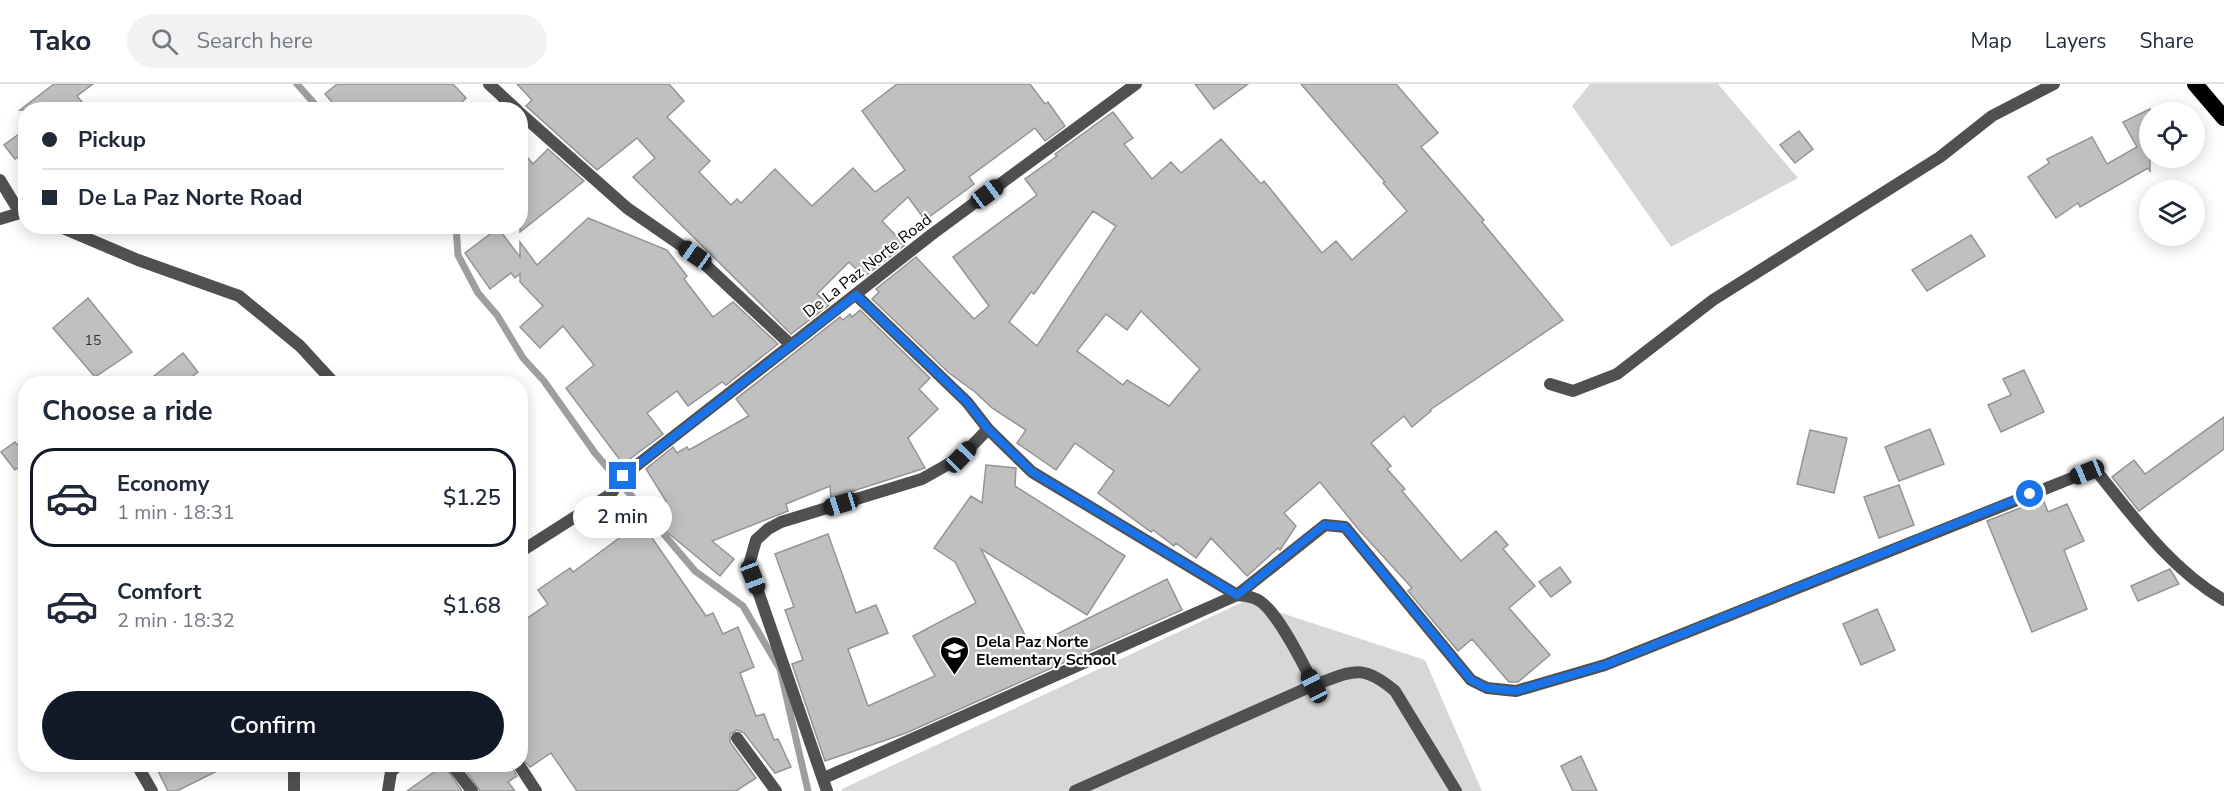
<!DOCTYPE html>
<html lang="en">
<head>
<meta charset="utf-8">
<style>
  :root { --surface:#fff; --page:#f2f2f3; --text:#1f2937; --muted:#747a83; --line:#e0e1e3; --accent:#111827 }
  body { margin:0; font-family:"Nunito Sans",sans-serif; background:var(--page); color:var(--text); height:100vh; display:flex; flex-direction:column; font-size:22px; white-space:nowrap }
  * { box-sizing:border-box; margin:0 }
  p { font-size:20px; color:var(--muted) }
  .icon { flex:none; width:33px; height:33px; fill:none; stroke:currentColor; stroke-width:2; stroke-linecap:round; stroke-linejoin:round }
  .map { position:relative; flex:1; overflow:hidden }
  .panel { position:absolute; left:18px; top:292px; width:510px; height:396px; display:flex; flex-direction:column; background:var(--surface); border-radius:24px; box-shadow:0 3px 15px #0003 }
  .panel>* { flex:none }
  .banner { position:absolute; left:18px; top:18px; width:510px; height:132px; border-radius:24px; box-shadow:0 3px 15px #0003; display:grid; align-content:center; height:132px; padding:0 24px; background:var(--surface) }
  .buttons { position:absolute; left:2139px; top:18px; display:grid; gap:12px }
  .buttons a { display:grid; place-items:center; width:66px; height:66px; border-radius:50%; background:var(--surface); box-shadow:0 3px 15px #0003; font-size:30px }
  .end { position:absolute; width:27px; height:27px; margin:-14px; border:8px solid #1a73e8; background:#fff; box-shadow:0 0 0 3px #fff }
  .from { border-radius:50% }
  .bubble { position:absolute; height:42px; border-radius:21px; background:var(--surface); box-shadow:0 3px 15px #0003; font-size:20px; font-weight:600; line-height:42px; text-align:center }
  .car { position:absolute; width:18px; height:36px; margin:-18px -9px; border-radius:8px; box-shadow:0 0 4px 2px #0007; background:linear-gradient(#222 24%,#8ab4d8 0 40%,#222 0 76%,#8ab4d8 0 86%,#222 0) }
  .banner b { display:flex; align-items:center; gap:21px; height:57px; font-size:22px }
  .banner b+b { border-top:2px solid var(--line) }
  .banner i { width:15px; height:15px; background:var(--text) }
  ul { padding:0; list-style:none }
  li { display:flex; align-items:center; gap:18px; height:99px; margin:0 12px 9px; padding:0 12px; border:3px solid transparent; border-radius:24px }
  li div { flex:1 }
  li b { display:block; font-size:22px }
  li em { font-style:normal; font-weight:600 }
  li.selected { border-color:var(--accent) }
  li>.icon { width:54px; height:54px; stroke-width:1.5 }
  h2 { padding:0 24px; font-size:27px; line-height:72px }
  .action { display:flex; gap:12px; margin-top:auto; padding:12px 24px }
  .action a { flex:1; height:69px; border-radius:36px; background:var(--accent); color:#fff; font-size:24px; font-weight:600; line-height:69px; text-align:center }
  header { display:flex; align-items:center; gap:36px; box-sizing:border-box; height:84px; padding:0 30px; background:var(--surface); border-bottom:2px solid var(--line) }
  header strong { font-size:28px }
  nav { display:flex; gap:33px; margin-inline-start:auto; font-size:21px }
  .search { width:420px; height:54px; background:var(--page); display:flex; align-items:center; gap:15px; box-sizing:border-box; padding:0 21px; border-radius:33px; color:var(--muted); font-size:22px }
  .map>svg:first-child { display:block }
  .green { fill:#d7d7d7 }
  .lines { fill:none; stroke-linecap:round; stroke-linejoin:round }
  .stream { stroke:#9e9e9e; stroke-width:7 }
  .building { fill:#c0c0c0; stroke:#949494; stroke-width:1.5; fill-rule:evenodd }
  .minor { stroke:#505050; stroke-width:12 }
  .tertiary { stroke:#505050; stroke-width:12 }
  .trunk { stroke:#000; stroke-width:16 }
  .route { stroke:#1a73e8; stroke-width:8 }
  .labels { text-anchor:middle; stroke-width:4.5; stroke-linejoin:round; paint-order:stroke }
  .number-label { font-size:14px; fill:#303030 }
  .street-label { font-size:16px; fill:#000; stroke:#fff }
  .poi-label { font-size:16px; font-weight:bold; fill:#000; stroke:#fff; text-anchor:start }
</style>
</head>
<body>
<header>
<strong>Tako</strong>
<div class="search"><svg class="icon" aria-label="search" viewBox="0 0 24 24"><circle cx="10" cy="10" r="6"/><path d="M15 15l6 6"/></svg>Search here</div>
<nav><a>Map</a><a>Layers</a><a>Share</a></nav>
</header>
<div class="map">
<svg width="2224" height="707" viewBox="0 0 2224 707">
  <rect width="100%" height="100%" fill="#fff"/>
  <!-- green -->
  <g class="green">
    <path d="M 1590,0 L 1718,0 L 1798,94 L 1671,163 L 1572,22 Z"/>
    <path d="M 1245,517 L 1425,576 L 1482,707 L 842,707 L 842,705 Z"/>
  </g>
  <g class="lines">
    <!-- stream -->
    <g class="stream">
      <path d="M 297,0 L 320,26"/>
      <path d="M 456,142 L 458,171 L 478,209 L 497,231 L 523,274 L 544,297 L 595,369 L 695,487 L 743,522 L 780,585 L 808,707"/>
    </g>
  </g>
  <!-- building -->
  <g class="building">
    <path d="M 54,0 L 93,0 L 77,12 L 82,18 L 72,26 L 20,26 Z"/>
    <path d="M 337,0 L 453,0 L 466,14 L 454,26 L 339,26 L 325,10 Z"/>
    <path d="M 517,0 L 669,0 L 684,17 L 667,33 L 710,77 L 699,88 L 731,121 L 737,115 L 741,119 L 775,85 L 812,122 L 853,84 L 875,108 L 905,86 L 862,27 L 897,0 L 1030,0 L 1045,20 L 1048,18 L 1065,42 L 1045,57 L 1035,44 L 969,93 L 974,100 L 925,136 L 908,113 L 882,137 L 905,161 L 864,193 L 849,178 L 817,210 L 829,221 L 791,250 L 633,93 L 655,74 L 637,54 L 597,86 L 526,22 L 532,16 Z"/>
    <path d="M 1195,0 L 1248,0 L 1214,25 Z"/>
    <path d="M 1301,0 L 1396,0 L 1438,49 L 1421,63 L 1484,136 L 1482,138 L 1563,236 L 1430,326 L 1431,327 L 1412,343 L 1404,332 L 1371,359 L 1391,382 L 1387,385 L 1405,405 L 1402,407 L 1461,477 L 1496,447 L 1508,461 L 1503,465 L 1535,502 L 1509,524 L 1550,571 L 1518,598 L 1509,598 L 1472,555 L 1458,567 L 1408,507 L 1412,504 L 1359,446 L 1320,398 L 1284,429 L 1296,442 L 1280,466 L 1278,464 L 1247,492 L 1211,454 L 1196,474 L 1176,459 L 1174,462 L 1153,446 L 1151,448 L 1098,409 L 1114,387 L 1075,359 L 1056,386 L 1017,359 L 1026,346 L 992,324 L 975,308 L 949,289 L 872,215 L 879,208 L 876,205 L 916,173 L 974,235 L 989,222 L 953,173 L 1037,111 L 1025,95 L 1057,72 L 1055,70 L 1113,28 L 1133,54 L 1124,60 L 1152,95 L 1171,78 L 1181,89 L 1221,55 L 1261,100 L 1264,97 L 1322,169 L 1336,157 L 1352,176 L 1407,127 L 1383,99 L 1385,98 ZM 1093,127 L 1116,142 L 1037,262 L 1009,238 L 1031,208 L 1034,210 ZM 1141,227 L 1200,285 L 1169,322 L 1127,296 L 1123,301 L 1077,267 L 1106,230 L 1127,246 Z"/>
    <path d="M 2150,25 L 2150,87 L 2148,84 L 2080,123 L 2078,119 L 2056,134 L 2028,93 L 2049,79 L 2047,75 L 2092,53 L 2107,80 L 2137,63 L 2123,38 Z"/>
    <path d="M 26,45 L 26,68 L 15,75 L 4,61 Z"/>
    <path d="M 1799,47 L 1813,65 L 1795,79 L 1780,61 Z"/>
    <path d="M 520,65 L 533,80 L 548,65 L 584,97 L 520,148 Z"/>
    <path d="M 588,134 L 667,166 L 687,192 L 684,195 L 713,233 L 733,218 L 778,260 L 726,301 L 722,298 L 688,322 L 677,307 L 647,329 L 663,350 L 623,380 L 566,304 L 594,281 L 563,242 L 540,264 L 520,243 L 543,222 L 520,198 L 520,190 L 515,194 L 511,189 L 490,205 L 465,169 L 498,144 L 520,173 L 520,158 L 537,181 Z"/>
    <path d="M 1971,151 L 1985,172 L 1927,207 L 1912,186 Z"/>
    <path d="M 88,214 L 132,268 L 95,293 L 53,244 Z"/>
    <path d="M 860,226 L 930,294 L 919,305 L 938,325 L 908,354 L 925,384 L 831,414 L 830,402 L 786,420 L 788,427 L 712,457 L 734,475 L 720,492 L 649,433 L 658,427 L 656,424 L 666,417 L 646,385 L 673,363 L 677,369 L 687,363 L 689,366 L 749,332 L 736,315 L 840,233 L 843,236 L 850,230 L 852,233 Z"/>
    <path d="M 183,269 L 198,288 L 182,300 L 144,300 Z"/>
    <path d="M 2024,286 L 2044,328 L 2001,348 L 1988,321 L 2011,311 L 2003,295 Z"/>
    <path d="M 2224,333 L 2224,365 L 2139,427 L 2112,393 L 2134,376 L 2145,390 Z"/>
    <path d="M 1930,345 L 1944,380 L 1899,397 L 1885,363 Z"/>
    <path d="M 1810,346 L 1847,354 L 1834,409 L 1797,400 Z"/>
    <path d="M 15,358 L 26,370 L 26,378 L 15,386 L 1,368 Z"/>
    <path d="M 986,381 L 1016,384 L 1015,402 L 1125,472 L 1087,531 L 981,465 L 1031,563 L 1167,495 L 1182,526 L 906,649 L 825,677 L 792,580 L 803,576 L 785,526 L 794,523 L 775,470 L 828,450 L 856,529 L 876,521 L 888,549 L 848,565 L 868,622 L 935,592 L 913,552 L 976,519 L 955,478 L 934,464 L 971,412 L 982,419 Z"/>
    <path d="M 1899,401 L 1914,441 L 1879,454 L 1864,413 Z"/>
    <path d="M 2043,415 L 2048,428 L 2067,420 L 2084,457 L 2064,466 L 2087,525 L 2032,548 L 1987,437 Z"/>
    <path d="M 641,438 L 706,532 L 713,529 L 723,550 L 738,543 L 754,583 L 740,589 L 756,632 L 764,630 L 774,656 L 778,655 L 791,683 L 775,689 L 744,649 L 737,646 L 730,650 L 730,658 L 756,694 L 736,707 L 577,707 L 551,669 L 530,683 L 520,673 L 520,539 L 548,520 L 538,506 L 570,484 L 573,488 Z"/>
    <path d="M 1560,483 L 1571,498 L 1551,513 L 1539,498 Z"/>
    <path d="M 2170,485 L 2179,500 L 2138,517 L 2131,502 Z"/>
    <path d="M 1877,525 L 1895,566 L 1861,581 L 1843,540 Z"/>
    <path d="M 1581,672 L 1597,707 L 1573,707 L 1561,682 Z"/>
    <path d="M 155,681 L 229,681 L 177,707 L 168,707 Z"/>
    <path d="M 444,681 L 462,707 L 407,707 Z"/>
    <path d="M 462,681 L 511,681 L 517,692 L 508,698 L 515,707 L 480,707 Z"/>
  </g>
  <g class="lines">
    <!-- minor -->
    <g class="minor">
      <path d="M 0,96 L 20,129"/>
      <path d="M 0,135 L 20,129 L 26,130"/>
      <path d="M 58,142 L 138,176 L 239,212 L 300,262 L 335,300"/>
      <path d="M 856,211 L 967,318 L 988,345 L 1032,388 L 1237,511 C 1243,512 1250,512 1256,515 C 1276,523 1304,582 1314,601 C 1352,588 1361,578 1395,607 L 1456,707"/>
      <path d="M 228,300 L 238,300"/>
      <path d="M 1550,300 L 1573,307 L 1617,290 L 1713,216 L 1940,73 L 1992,32 L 2054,0"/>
      <path d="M 520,468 L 611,410 L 623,392 L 791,261"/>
      <path d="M 737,654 L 776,707"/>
      <path d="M 137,681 L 152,707"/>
      <path d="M 294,681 L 294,707"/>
      <path d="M 452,681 L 472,707"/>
      <path d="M 519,681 L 536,707"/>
      <path d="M 824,694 L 1237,511 L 1325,441 L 1345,443 L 1471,596 L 1487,604 L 1516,607 L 1605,581 L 2087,388 L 2098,389 C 2135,435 2172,486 2224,516"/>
      <path d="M 388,707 L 391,688 L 398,681"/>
      <path d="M 827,707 L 749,481 L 756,456 L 768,445 L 781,438 L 922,395 L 961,373 L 988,345"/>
      <path d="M 1075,707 L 1314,601"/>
    </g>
    <!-- tertiary -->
    <g class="tertiary">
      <path d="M 489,0 L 517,26"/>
      <path d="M 520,29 L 627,124 L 695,171 L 791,261 L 931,151 L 1136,0"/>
    </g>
    <!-- trunk -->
    <path class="trunk" d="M 2195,0 L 2224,34"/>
  </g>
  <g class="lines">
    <!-- route -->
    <path class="route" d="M 623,392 L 856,211 L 967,318 L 988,345 L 1032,388 L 1237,511 L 1324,441 L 1345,443 L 1471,596 L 1487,604 L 1516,607 L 1605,581 L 2030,410"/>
  </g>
  <!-- icons -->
  <defs>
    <symbol id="school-pin" viewBox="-11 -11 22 30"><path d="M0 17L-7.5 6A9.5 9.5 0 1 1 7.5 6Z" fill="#000" stroke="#fff"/><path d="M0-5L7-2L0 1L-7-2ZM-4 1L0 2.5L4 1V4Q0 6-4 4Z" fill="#fff"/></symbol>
  </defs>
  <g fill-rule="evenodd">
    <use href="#school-pin" x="938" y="550" width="33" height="45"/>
  </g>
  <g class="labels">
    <!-- number labels -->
    <g class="number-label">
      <text x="93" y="261">15</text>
    </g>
    <!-- street labels -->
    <g class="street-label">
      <text transform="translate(867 181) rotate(-38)" y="6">De La Paz Norte Road</text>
    </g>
    <!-- poi labels -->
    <g class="poi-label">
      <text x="976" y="563">Dela Paz Norte<tspan x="976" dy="18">Elementary School</tspan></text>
    </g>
  </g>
</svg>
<div class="buttons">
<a><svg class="icon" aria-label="locate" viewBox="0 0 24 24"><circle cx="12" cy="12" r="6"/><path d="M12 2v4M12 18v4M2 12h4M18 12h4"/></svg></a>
<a><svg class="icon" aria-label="layers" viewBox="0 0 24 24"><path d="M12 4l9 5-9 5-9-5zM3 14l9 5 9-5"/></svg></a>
</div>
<i class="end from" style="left:2030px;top:410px"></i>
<i class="end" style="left:623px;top:392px"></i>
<div class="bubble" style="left:573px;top:412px;width:99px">2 min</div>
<i class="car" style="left:987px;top:110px;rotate:53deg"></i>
<i class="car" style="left:695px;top:171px;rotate:305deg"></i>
<i class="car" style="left:961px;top:373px;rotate:44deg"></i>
<i class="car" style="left:2087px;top:388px;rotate:248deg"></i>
<i class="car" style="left:841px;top:420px;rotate:253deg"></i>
<i class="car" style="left:753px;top:493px;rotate:159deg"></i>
<i class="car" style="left:1314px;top:602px;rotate:333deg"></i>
<div class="banner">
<b><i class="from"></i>Pickup</b>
<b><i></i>De La Paz Norte Road</b>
</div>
<section class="panel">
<h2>Choose a ride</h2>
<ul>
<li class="selected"><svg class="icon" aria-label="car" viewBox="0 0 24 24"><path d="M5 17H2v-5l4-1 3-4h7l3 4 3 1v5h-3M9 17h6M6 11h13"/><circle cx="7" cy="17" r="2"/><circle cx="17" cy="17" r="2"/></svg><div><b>Economy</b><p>1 min · 18:31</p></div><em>$1.25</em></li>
<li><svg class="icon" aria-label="car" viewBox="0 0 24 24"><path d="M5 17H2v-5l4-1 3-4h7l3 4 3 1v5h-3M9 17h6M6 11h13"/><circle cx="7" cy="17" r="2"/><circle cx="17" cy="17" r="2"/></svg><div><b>Comfort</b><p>2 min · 18:32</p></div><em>$1.68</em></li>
</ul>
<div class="action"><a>Confirm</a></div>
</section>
</div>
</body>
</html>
